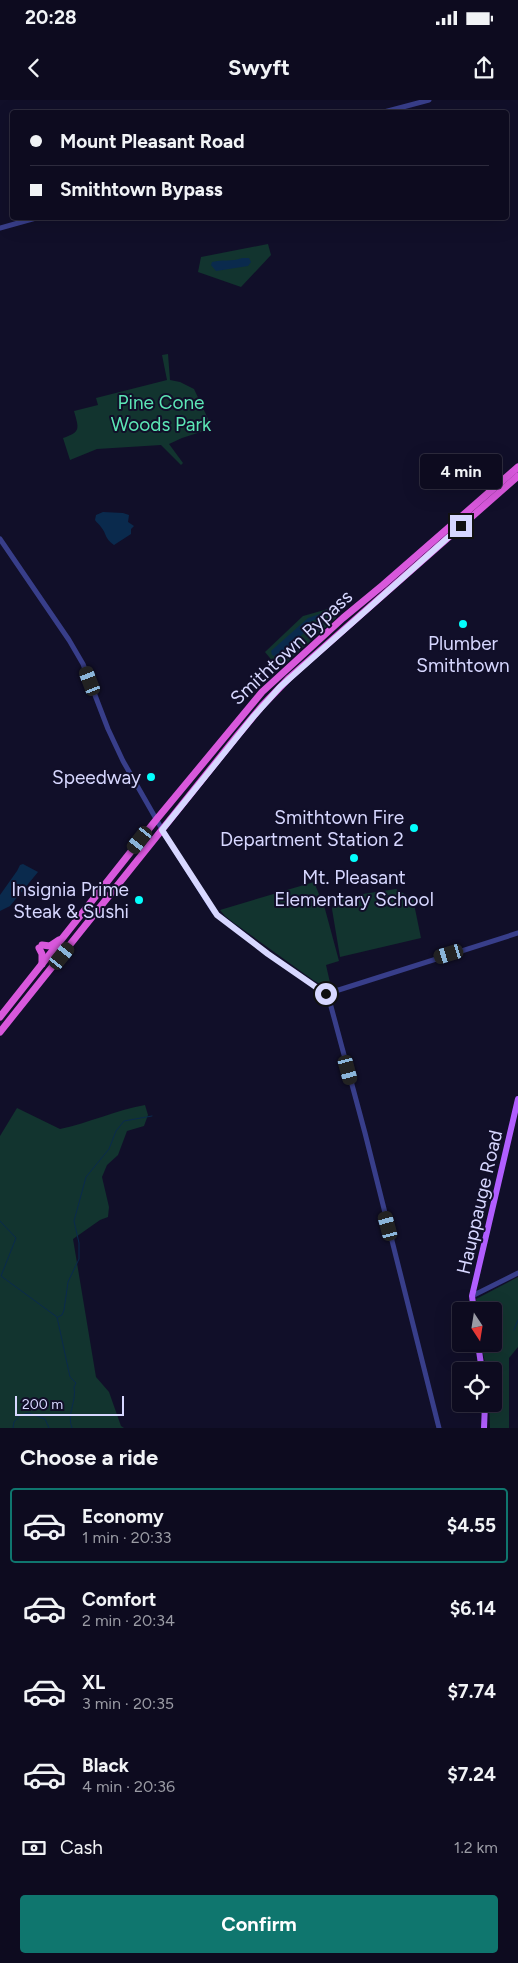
<!DOCTYPE html>
<html lang="en">
<head>
<meta charset="utf-8">
<style>
  :root { --surface:#0d0b1f; --page:#1b192c; --text:#f1f3f6; --muted:#9a9ba4; --line:#2d2b3d; --accent:#0f766e }
  body { margin:0; font-family:Figtree,sans-serif; background:var(--page); color:var(--text); height:100vh; display:flex; flex-direction:column; font-size:19px; white-space:nowrap }
  * { box-sizing:border-box; margin:0 }
  p { font-size:16px; color:var(--muted) }
  .icon { flex:none; width:28px; height:28px; fill:none; stroke:currentColor; stroke-width:2; stroke-linecap:round; stroke-linejoin:round }
  .map { position:relative; height:1328px; overflow:hidden }
  .details { display:flex; flex-direction:column; background:var(--surface); flex:1 }
  .details>* { flex:none }
  .hud { position:absolute; left:10px; top:10px; width:499px; height:110px; border-radius:5px; box-shadow:0 5px 20px #0002,0 0 0 1px var(--line); display:grid; align-content:center; height:110px; padding:0 20px; background:var(--surface) }
  .needle { width:32px; rotate:168deg }
  .tools { position:absolute; left:452px; top:1202px; display:grid; gap:10px }
  .tools a { display:grid; place-items:center; width:50px; height:50px; border-radius:5px; background:var(--surface); box-shadow:0 5px 20px #0002,0 0 0 1px var(--line); font-size:25px }
  .scale { position:absolute; left:15px; bottom:12px; width:109px; box-sizing:border-box; padding-left:5px; border:2px solid #d7d7ff; border-top:0; font-size:14px; line-height:18px; white-space:nowrap; color:#d7d7ff; -webkit-text-stroke:4px #110f29; paint-order:stroke }
  .end { position:absolute; width:22px; height:22px; margin:-11px; border:6px solid #d7d7ff; background:#111; box-shadow:0 0 0 2px #111 }
  .from { border-radius:50% }
  .bubble { position:absolute; height:35px; border-radius:5px; background:var(--surface); box-shadow:0 5px 20px #0002,0 0 0 1px var(--line); font-size:16px; font-weight:700; line-height:35px; text-align:center }
  .car { position:absolute; width:15px; height:30px; margin:-15px -8px; border-radius:6px; box-shadow:0 0 4px 1px #0007; background:linear-gradient(#222 24%,#8ab4d8 0 40%,#222 0 76%,#8ab4d8 0 86%,#222 0) }
  .hud b { display:flex; align-items:center; gap:18px; height:48px; font-size:19px }
  .hud b+b { border-top:1px solid var(--line) }
  .hud i { width:12px; height:12px; background:var(--text) }
  ul { padding:0; list-style:none }
  li { display:flex; align-items:center; gap:15px; height:75px; margin:0 10px 8px; padding:0 10px; border:2px solid transparent; border-radius:5px }
  li div { flex:1 }
  li b { display:block; font-size:19px }
  li em { font-style:normal; font-weight:700 }
  li.current { border-color:var(--accent) }
  li>.icon { width:45px; height:45px; stroke-width:1.5 }
  h2 { padding:0 20px; font-size:22px; line-height:60px }
  .pay { display:flex; align-items:center; gap:12px; height:55px; padding:0 20px; font-size:19px }
  .pay p { margin-inline-start:auto }
  .cta { display:flex; gap:10px; margin-top:auto; padding:10px 20px }
  .cta a { flex:1; height:58px; border-radius:5px; background:var(--accent); color:#fff; font-size:20px; font-weight:700; line-height:58px; text-align:center }
  .status { display:flex; justify-content:space-between; align-items:center; height:35px; padding:0 25px; background:var(--surface); direction:ltr }
  .status svg { height:14px; fill:currentColor }
  header { display:flex; justify-content:space-between; align-items:center; height:65px; padding:0 20px; background:var(--surface); font-size:22px; font-weight:700 }
  .map>svg:first-child { display:block }
  .green { fill:#12342f }
  .water { fill:#0a2a4d }
  .lines { fill:none; stroke-linecap:round; stroke-linejoin:round }
  .stream { stroke:#0a2a4d; stroke-width:1 }
  .tertiary { stroke:#383e8a; stroke-width:5 }
  .primary { stroke:#b15eff; stroke-width:6 }
  .trunk { stroke:#d858dc; stroke-width:7 }
  .route { stroke:#d7d7ff; stroke-width:6 }
  .poi-dot { fill:#03fffd; stroke:#110f29; stroke-width:2 }
  .labels { text-anchor:middle; stroke-width:4; stroke-linejoin:round; paint-order:stroke }
  .park-label { font-size:19px; fill:#5ce6b5; stroke:#110f29 }
  .poi-label { font-size:19px; fill:#d7d7ff; stroke:#110f29; text-anchor:end }
  .street-label { font-size:19px; fill:#d7d7ff; stroke:#110f29 }
</style>
</head>
<body>
<div class="status"><b>20:28</b><svg viewBox="0 0 49 12"><path d="M0 12V9h3v3zM5 12V6h3v6zM10 12V3h3v9zM15 12V0h3v12zM26 1h20v11H26zM47 4h2v5h-2z"/></svg></div>
<header><svg class="icon" aria-label="back" viewBox="0 0 24 24"><path d="M15 5l-7 7 7 7"/></svg>Swyft<svg class="icon" aria-label="share" viewBox="0 0 24 24"><path d="M12 15V3M7 8l5-5 5 5M5 13v7h14v-7"/></svg></header>
<div class="map">
<svg width="518" height="1328" viewBox="0 0 518 1328">
  <rect width="100%" height="100%" fill="#110f29"/>
  <!-- green -->
  <g class="green">
    <path d="M 268,144 L 271,155 L 241,187 L 198,172 L 201,157 Z"/>
    <path d="M 168,254 L 170,280 L 180,282 L 194,289 L 210,323 L 210,329 L 182,338 L 169,344 L 183,363 L 181,365 L 161,345 L 97,349 L 70,360 L 63,338 C 81,332 79,329 74,311 L 98,305 L 96,298 L 167,280 L 162,255 Z"/>
    <path d="M 335,507 L 336,518 L 279,569 L 265,552 L 303,516 Z"/>
    <path d="M 314,782 L 325,809 L 339,861 L 326,865 L 331,887 L 325,887 L 313,880 L 234,823 L 225,816 L 220,810 Z"/>
    <path d="M 396,789 L 413,799 L 421,838 L 340,857 L 332,809 L 334,803 L 343,797 Z"/>
    <path d="M 145,1005 L 148,1015 L 144,1026 L 127,1031 L 118,1055 L 107,1065 L 102,1077 L 109,1107 L 108,1117 L 100,1120 L 73,1139 L 96,1277 L 109,1292 L 121,1326 L 124,1328 L 0,1328 L 0,1036 L 17,1008 L 60,1029 C 89,1023 116,1010 145,1005 Z"/>
    <path d="M 518,1177 L 518,1247 L 509,1258 L 509,1328 L 490,1328 L 489,1304 L 494,1304 L 494,1271 L 487,1271 L 481,1244 L 494,1244 L 494,1211 L 477,1211 L 476,1199 Z"/>
  </g>
  <!-- water -->
  <g class="water">
    <path d="M 242,158 L 249,158 L 251,162 L 248,166 L 216,171 L 211,165 L 212,162 C 222,159 232,162 242,158 Z"/>
    <path d="M 103,412 L 123,413 L 129,415 L 128,422 L 134,426 L 131,429 L 131,434 L 114,445 C 104,438 107,434 101,427 C 99,424 97,423 95,420 L 96,415 Z"/>
    <path d="M 326,512 L 329,512 L 330,514 L 309,522 L 304,533 L 276,557 L 272,555 L 271,551 L 308,518 Z"/>
    <path d="M 23,764 L 38,772 L 10,806 L 0,811 L 0,795 L 17,771 L 20,765 Z"/>
  </g>
  <g class="lines">
    <!-- stream -->
    <g class="stream">
      <path d="M 0,1121 L 16,1138 L 1,1176 L 57,1217 L 70,1277 L 76,1283 L 74,1287 C 77,1301 66,1315 72,1328"/>
      <path d="M 58,1217 L 62,1215 L 64,1210 L 68,1182 L 79,1159 L 79,1143 L 74,1121 L 86,1077 L 109,1049 L 116,1031 L 124,1021 L 152,1016"/>
      <path d="M 514,1230 L 518,1220"/>
      <path d="M 13,1328 L 14,1322 L 20,1315 L 29,1313 L 45,1319 L 49,1328"/>
    </g>
    <!-- tertiary -->
    <g class="tertiary">
      <path d="M 384,12 L 429,0"/>
      <path d="M 0,128 L 36,118"/>
      <path d="M 0,439 L 69,540 L 83,564 L 108,629 L 123,661 L 167,738 L 214,812 L 268,854 L 326,894 L 329,899 L 365,1033 L 439,1328"/>
      <path d="M 326,894 L 518,833"/>
      <path d="M 472,1196 L 518,1173"/>
    </g>
    <!-- primary -->
    <g class="primary">
      <path d="M 474,1211 L 472,1196 L 518,999"/>
      <path d="M 478,1244 L 482,1271"/>
      <path d="M 484,1328 L 485,1304"/>
    </g>
    <!-- trunk -->
    <g class="trunk">
      <path d="M 42,845 L 50,846 L 59,840"/>
      <path d="M 39,848 L 42,854 L 42,864"/>
      <path d="M 0,917 L 156,720 L 262,592 L 343,518 L 383,485 L 518,367"/>
      <path d="M 0,932 L 237,636 L 262,606 L 289,578 L 518,376"/>
    </g>
  </g>
  <g class="lines">
    <!-- route -->
    <path class="route" d="M 326,894 L 268,854 L 217,815 L 162,730 L 254,616 L 280,587 L 461,426"/>
  </g>
  <!-- markers -->
  <g class="poi-dot">
    <circle cx="463" cy="524" r="5"/>
    <circle cx="151" cy="677" r="5"/>
    <circle cx="414" cy="728" r="5"/>
    <circle cx="354" cy="758" r="5"/>
    <circle cx="139" cy="800" r="5"/>
  </g>
  <g class="labels">
    <!-- park labels -->
    <g class="park-label">
      <text x="161" y="309">Pine Cone<tspan x="161" dy="22">Woods Park</tspan></text>
    </g>
    <!-- poi labels -->
    <g class="poi-label">
      <text x="463" y="550" text-anchor="middle">Plumber<tspan x="463" dy="22">Smithtown</tspan></text>
      <text x="141" y="684">Speedway</text>
      <text x="404" y="724">Smithtown Fire<tspan x="404" dy="22">Department Station 2</tspan></text>
      <text x="354" y="784" text-anchor="middle">Mt. Pleasant<tspan x="354" dy="22">Elementary School</tspan></text>
      <text x="129" y="796">Insignia Prime<tspan x="129" dy="22">Steak &amp; Sushi</tspan></text>
    </g>
    <!-- street labels -->
    <g class="street-label">
      <text transform="translate(291 547) rotate(-43)" y="7">Smithtown Bypass</text>
      <text transform="translate(479 1102) rotate(-77)" y="7">Hauppauge Road</text>
    </g>
  </g>
</svg>
<div class="tools">
<a><svg class="needle" viewBox="-14 -14 28 28"><path d="M0-13l5 13h-10z" fill="#e53935"/><path d="M0 13l5-13h-10z" fill="#9a9ba4"/></svg></a>
<a><svg class="icon" aria-label="locate" viewBox="0 0 24 24"><circle cx="12" cy="12" r="6"/><path d="M12 2v4M12 18v4M2 12h4M18 12h4"/></svg></a>
</div>
<div class="scale">200 m</div>
<i class="end from" style="left:326px;top:894px"></i>
<i class="end" style="left:461px;top:426px"></i>
<div class="bubble" style="left:420px;top:354px;width:82px">4 min</div>
<i class="car" style="left:90px;top:581px;rotate:339deg"></i>
<i class="car" style="left:140px;top:740px;rotate:218deg"></i>
<i class="car" style="left:449px;top:854px;rotate:253deg"></i>
<i class="car" style="left:62px;top:856px;rotate:39deg"></i>
<i class="car" style="left:348px;top:970px;rotate:165deg"></i>
<i class="car" style="left:388px;top:1126px;rotate:345deg"></i>
<div class="hud">
<b><i class="from"></i>Mount Pleasant Road</b>
<b><i></i>Smithtown Bypass</b>
</div>
</div>
<section class="details">
<h2>Choose a ride</h2>
<ul>
<li class="current"><svg class="icon" aria-label="car" viewBox="0 0 24 24"><path d="M5 17H2v-5l4-1 3-4h7l3 4 3 1v5h-3M9 17h6M6 11h13"/><circle cx="7" cy="17" r="2"/><circle cx="17" cy="17" r="2"/></svg><div><b>Economy</b><p>1 min · 20:33</p></div><em>$4.55</em></li>
<li><svg class="icon" aria-label="car" viewBox="0 0 24 24"><path d="M5 17H2v-5l4-1 3-4h7l3 4 3 1v5h-3M9 17h6M6 11h13"/><circle cx="7" cy="17" r="2"/><circle cx="17" cy="17" r="2"/></svg><div><b>Comfort</b><p>2 min · 20:34</p></div><em>$6.14</em></li>
<li><svg class="icon" aria-label="car" viewBox="0 0 24 24"><path d="M5 17H2v-5l4-1 3-4h7l3 4 3 1v5h-3M9 17h6M6 11h13"/><circle cx="7" cy="17" r="2"/><circle cx="17" cy="17" r="2"/></svg><div><b>XL</b><p>3 min · 20:35</p></div><em>$7.74</em></li>
<li><svg class="icon" aria-label="car" viewBox="0 0 24 24"><path d="M5 17H2v-5l4-1 3-4h7l3 4 3 1v5h-3M9 17h6M6 11h13"/><circle cx="7" cy="17" r="2"/><circle cx="17" cy="17" r="2"/></svg><div><b>Black</b><p>4 min · 20:36</p></div><em>$7.24</em></li>
</ul>
<div class="pay"><svg class="icon" aria-label="cash" viewBox="0 0 24 24"><path d="M3 7h18v10H3z"/><circle cx="12" cy="12" r="2"/></svg>Cash<p>1.2 km</p></div>
<div class="cta"><a>Confirm</a></div>
</section>
</body>
</html>
